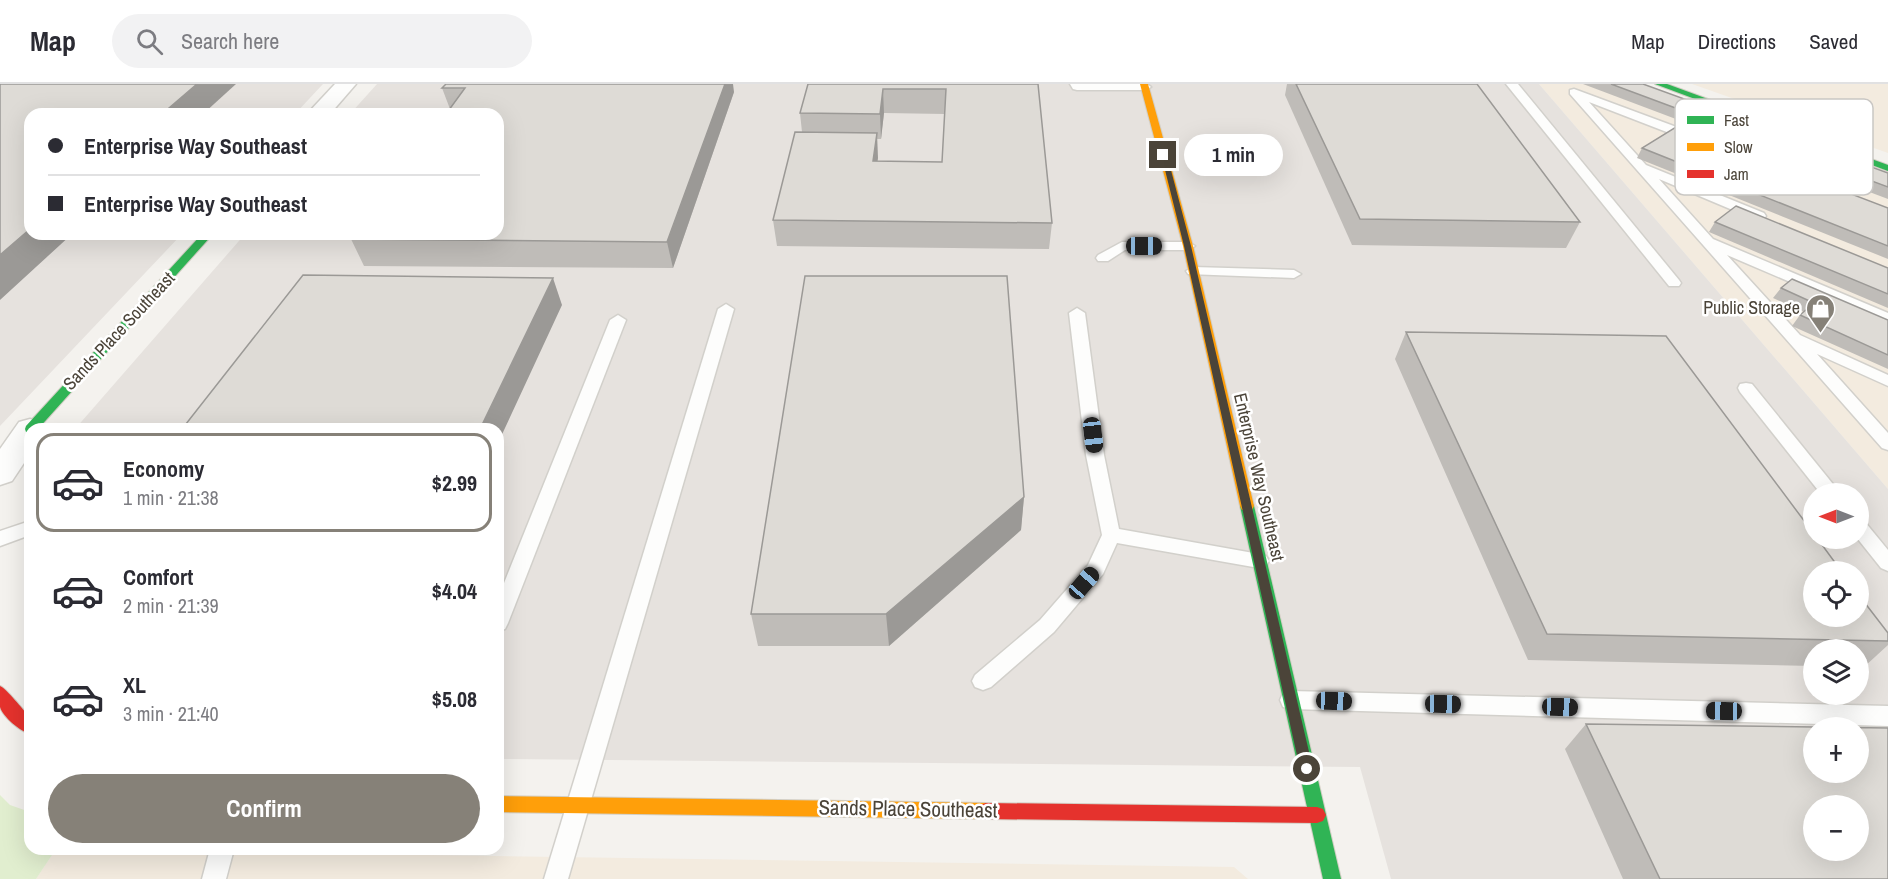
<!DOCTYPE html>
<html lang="en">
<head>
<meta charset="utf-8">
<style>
  :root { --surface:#fff; --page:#f2f2f3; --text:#2b2b33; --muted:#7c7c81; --line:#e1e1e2; --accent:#868178 }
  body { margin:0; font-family:"Archivo Narrow",sans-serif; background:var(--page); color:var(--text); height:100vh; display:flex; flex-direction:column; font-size:22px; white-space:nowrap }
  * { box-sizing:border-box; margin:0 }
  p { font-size:20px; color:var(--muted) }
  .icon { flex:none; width:33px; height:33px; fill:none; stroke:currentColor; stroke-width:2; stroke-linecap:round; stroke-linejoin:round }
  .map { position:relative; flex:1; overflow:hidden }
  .drawer { position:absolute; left:24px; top:339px; width:480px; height:432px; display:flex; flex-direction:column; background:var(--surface); border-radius:18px; box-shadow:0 6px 24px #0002 }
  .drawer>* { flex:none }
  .top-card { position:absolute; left:24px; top:24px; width:480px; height:132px; border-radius:18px; box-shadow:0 6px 24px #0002; display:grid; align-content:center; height:132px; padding:0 24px; background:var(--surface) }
  .needle { width:39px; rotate:270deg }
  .fabs { position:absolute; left:1803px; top:399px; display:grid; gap:12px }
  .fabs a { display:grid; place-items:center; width:66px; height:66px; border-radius:50%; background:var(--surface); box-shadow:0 6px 24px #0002; font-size:30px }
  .end { position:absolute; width:27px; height:27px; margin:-14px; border:8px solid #4b4439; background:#fff; box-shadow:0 0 0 3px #fff }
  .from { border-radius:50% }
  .bubble { position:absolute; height:42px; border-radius:21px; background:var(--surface); box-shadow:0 6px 24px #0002; font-size:20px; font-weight:800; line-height:42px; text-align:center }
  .car { position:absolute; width:18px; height:36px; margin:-18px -9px; border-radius:8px; box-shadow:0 0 4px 2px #0007; background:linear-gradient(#222 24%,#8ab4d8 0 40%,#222 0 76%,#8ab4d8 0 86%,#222 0) }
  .top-card b { display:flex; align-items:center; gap:21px; height:57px; font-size:22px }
  .top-card b+b { border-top:2px solid var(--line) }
  .top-card i { width:15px; height:15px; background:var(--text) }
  ul { padding:10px 0 0; list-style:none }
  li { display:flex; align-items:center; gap:18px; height:99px; margin:0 12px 9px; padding:0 12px; border:3px solid transparent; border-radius:18px }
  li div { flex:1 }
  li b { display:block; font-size:22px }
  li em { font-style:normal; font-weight:800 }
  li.active { border-color:var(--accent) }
  li>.icon { width:54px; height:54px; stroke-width:1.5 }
  .cta { display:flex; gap:12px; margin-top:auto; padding:12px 24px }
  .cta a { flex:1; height:69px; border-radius:36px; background:var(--accent); color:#fff; font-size:24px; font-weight:800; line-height:69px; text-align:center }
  header { display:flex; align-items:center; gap:36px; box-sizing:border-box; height:84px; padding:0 30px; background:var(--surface); border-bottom:2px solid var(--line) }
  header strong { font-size:28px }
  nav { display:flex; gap:33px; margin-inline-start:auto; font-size:21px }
  .search { width:420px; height:54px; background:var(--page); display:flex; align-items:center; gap:15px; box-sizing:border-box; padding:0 21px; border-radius:33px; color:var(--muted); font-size:22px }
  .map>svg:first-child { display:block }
  .commercial { fill:#f3ebdf }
  .industrial { fill:#e6e2de; fill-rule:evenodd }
  .green { fill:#e1eecf }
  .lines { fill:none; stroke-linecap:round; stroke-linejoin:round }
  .lane-casing { stroke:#d2d0cb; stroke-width:3 }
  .street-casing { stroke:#d2d0cb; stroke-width:3 }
  .fast-casing { stroke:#d3cfc5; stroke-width:2 }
  .slow-casing { stroke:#d3cfc5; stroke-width:2 }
  .jam-casing { stroke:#d3cfc5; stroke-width:2 }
  .lane { fill:#fdfdfc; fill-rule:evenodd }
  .street { fill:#fdfdfc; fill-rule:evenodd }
  .fast { fill:#30b455; fill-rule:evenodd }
  .slow { fill:#ff9f0a; fill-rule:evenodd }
  .jam { fill:#e5322d; fill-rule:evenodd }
  .wall { fill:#bfbcb8; fill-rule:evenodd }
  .shaded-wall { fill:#9b9996 }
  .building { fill:#dedbd6; stroke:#9b9996; stroke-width:1.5; fill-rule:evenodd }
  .route { fill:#4b4439 }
  .labels { text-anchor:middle; stroke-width:5; stroke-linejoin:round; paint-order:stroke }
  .poi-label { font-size:18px; fill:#4b4439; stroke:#fff; text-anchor:end }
  .street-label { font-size:18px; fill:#4b4439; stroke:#fff }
  .near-street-label { font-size:21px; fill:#4b4439; stroke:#fff }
  .key { fill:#fff; stroke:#c9c7c4; stroke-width:1.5 }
  .key-label { font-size:16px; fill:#4b4439 }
</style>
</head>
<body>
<header>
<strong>Map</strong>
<div class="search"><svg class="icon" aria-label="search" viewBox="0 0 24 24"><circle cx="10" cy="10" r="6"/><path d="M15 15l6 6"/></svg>Search here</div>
<nav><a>Map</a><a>Directions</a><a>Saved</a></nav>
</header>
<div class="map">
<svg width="1888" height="795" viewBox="0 0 1888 795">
  <rect width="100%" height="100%" fill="#f4f2ee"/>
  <!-- commercial -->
  <g class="commercial">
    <path d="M 1539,0 L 1628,0 L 1888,94 L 1888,405 Z"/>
    <path d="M 1692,0 L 1888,0 L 1888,69 Z"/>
    <path d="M 56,765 L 223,765 L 295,769 L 1234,783 L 1248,795 L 36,795 Z"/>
  </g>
  <!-- industrial -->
  <g class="industrial">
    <path d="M 0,0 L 323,0 L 295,30 L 30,30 L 30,150 L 182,150 L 0,342 Z"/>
    <path d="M 377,0 L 1539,0 L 1888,405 L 1888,795 L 1391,795 L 1360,683 L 498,675 L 498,345 L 75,345 L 245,150 L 498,150 L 498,30 L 350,30 ZM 1814,410 L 1858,410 L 1858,454 L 1814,454 ZM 1814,488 L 1858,488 L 1858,532 L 1814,532 ZM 1814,566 L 1858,566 L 1858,610 L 1814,610 ZM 1814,644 L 1858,644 L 1858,688 L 1814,688 ZM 1814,722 L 1858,722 L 1858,766 L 1814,766 Z"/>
  </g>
  <!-- green -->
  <path class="green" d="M 0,711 L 10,721 L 30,728 L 30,765 L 56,765 L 36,795 L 0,795 Z"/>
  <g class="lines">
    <defs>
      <g id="lane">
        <path d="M 1070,0 L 1147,0 L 1151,3 L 1145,6 L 1077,6 L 1073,5 Z"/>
        <path d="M 1506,0 L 1518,0 L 1679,196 L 1681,199 L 1679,202 L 1669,202 Z"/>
        <path d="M 1574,5 L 1698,51 L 1698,57 L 1690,57 L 1589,18 L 1646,81 L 1764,129 L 1766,132 L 1764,135 L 1754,135 L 1659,95 L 1713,155 L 1888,229 L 1888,240 L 1727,171 L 1800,251 L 1888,291 L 1888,302 L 1817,270 L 1888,349 L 1888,366 L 1882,364 L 1570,10 L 1570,6 Z"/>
        <path d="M 1122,158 L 1188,158 L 1195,162 L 1188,166 L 1125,166 L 1108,177 L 1098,177 L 1096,174 L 1098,171 Z"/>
        <path d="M 1193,183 L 1294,186 L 1301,190 L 1294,194 L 1188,190 L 1186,187 Z"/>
        <path d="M 726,220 L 734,225 L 568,795 L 544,795 L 718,225 Z"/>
        <path d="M 1077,224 L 1085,229 L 1104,371 L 1119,445 L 1259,470 L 1266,472 L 1269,477 L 1266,482 L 1259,484 L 1117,459 L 1103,490 L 1054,548 L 991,603 L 983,606 L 975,603 L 972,597 L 975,591 L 1040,536 L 1088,481 L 1102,451 L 1086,371 L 1069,229 Z"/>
        <path d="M 618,231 L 626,236 L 508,539 L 505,545 L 498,547 L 498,514 L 610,236 Z"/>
        <path d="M 1746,299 L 1752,300 L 1841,410 L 1821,410 L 1740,308 L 1738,304 L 1740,300 Z"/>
        <path d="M 1858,436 L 1865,438 L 1888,466 L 1888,487 L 1881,484 L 1857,454 Z"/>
        <path d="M 30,437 L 30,451 L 0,462 L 0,447 Z"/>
        <path d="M 1291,607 L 1888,622 L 1888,642 L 1291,625 L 1283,623 L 1280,616 L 1283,609 Z"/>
        <path d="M 210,765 L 234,765 L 226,795 L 202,795 Z"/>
      </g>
      <g id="street">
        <path d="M 335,0 L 356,0 L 330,30 L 307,30 Z"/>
        <path d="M 30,335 L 41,338 L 45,345 L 30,345 L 30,370 L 12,397 L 0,401 L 0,365 L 19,338 Z"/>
      </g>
      <g id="fast">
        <path d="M 1655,0 L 1667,0 L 1888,81 L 1888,87 Z"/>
        <path d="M 202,150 L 213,150 L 38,345 L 30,345 L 30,349 L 26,348 L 25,345 L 26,342 Z"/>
        <path d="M 1247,417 L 1252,418 L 1254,422 L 1341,795 L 1323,795 L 1240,422 L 1242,418 Z"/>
      </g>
      <g id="slow">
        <path d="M 1140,0 L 1148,0 L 1193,162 L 1254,422 L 1252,426 L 1242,426 L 1240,422 L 1183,162 Z"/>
        <path d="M 498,712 L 986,719 L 992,721 L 995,727 L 992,733 L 986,735 L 498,728 Z"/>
      </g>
      <g id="jam">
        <path d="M 0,602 C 7,605 22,625 30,633 L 30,650 C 20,647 3,633 0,623 C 0,617 0,608 0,602 Z"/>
        <path d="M 986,719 L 1317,723 L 1323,725 L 1326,731 L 1323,737 L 1317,739 L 986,735 L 980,733 L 977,727 L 980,721 Z"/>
      </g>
    </defs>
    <!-- lane casing -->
    <use href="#lane" class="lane-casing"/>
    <!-- street casing -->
    <use href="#street" class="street-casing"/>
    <!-- fast casing -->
    <use href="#fast" class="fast-casing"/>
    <!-- slow casing -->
    <use href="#slow" class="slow-casing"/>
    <!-- jam casing -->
    <use href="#jam" class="jam-casing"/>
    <!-- lane -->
    <use href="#lane" class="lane"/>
    <!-- street -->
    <use href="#street" class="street"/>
    <!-- fast -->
    <use href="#fast" class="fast"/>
    <!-- slow -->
    <use href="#slow" class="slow"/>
    <!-- jam -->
    <use href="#jam" class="jam"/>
  </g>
  <!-- wall -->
  <g class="wall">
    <path d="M 808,0 L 1038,0 L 1052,139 L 1049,165 L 777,162 L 773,136 L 802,48 L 800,29 ZM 884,29 L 945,30 L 942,78 L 877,78 L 877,55 L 881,55 Z"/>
    <path d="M 1287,0 L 1477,0 L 1580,138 L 1566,164 L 1352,161 L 1285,11 Z"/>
    <path d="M 1583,0 L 1643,0 L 1888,89 L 1888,115 Z"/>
    <path d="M 442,4 L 734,8 L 673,184 L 364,182 L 351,155 L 450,25 Z"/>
    <path d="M 1642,64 L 1888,124 L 1888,175 L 1637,74 Z"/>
    <path d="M 1715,138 L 1888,184 L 1888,224 L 1709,148 Z"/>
    <path d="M 1781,204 L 1888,236 L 1888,285 L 1792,242 L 1800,231 L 1804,228 L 1773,214 Z"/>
    <path d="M 1406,248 L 1888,549 L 1888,561 L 1864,583 L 1858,583 L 1858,566 L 1814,566 L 1814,582 L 1528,576 L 1395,275 Z"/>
    <path d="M 1024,413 L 1021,446 L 889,562 L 758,562 L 751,530 Z"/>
    <path d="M 1586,640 L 1888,795 L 1623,795 L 1565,665 Z"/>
  </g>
  <!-- shaded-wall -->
  <g class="shaded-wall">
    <path d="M 197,0 L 236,0 L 203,30 L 162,30 Z"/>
    <path d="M 725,0 L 733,0 L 734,8 L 673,184 L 667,158 Z"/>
    <path d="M 883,5 L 884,29 L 881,55 L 880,30 Z"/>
    <path d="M 877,49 L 878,74 L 874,103 L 873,77 Z"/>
    <path d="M 30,145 L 30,150 L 72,150 L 0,216 L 0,171 Z"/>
    <path d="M 553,194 L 562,221 L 498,359 L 498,345 L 480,345 Z"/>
    <path d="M 1024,413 L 1021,446 L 889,562 L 886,530 Z"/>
  </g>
  <!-- building -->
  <g class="building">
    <path d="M 0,0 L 197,0 L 162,30 L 30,30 L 30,145 L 0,171 Z"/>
    <path d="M 446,0 L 725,0 L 667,158 L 351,155 L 355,150 L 498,150 L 498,30 L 446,30 L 465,4 L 442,4 Z"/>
    <path d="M 808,0 L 1038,0 L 1052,139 L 773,136 L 795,48 L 877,49 L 873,77 L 942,78 L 946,5 L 883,5 L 880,30 L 800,29 Z"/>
    <path d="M 1296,0 L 1477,0 L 1580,138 L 1360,135 Z"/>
    <path d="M 1611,0 L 1643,0 L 1888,89 L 1888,103 Z"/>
    <path d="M 1676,43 L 1888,124 L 1888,162 L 1642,64 Z"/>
    <path d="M 1736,122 L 1888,184 L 1888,210 L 1715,138 Z"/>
    <path d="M 303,191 L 553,194 L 480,345 L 182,345 Z"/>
    <path d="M 805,192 L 1007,192 L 1024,413 L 886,530 L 751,530 Z"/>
    <path d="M 1792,195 L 1888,236 L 1888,271 L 1800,231 L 1814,219 L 1781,204 Z"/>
    <path d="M 1406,248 L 1666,252 L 1814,450 L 1814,454 L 1817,454 L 1842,488 L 1814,488 L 1814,532 L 1858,532 L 1858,510 L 1888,549 L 1888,557 L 1547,550 Z"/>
    <path d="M 1586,640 L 1888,644 L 1888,795 L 1660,795 ZM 1814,644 L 1858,644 L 1858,688 L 1814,688 ZM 1814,722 L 1858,722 L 1858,766 L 1814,766 Z"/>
  </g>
  <!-- route -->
  <path class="route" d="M 1161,70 L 1167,71 L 1191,162 L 1313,685 L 1307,690 L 1300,685 L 1184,162 Z"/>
  <!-- icons -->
  <defs>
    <symbol id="shop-pin" viewBox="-11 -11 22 30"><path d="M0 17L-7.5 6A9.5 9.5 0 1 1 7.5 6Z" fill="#868178" stroke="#fff"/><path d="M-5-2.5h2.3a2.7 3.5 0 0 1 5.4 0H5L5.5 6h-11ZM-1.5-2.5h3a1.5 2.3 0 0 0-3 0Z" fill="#fff"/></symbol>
  </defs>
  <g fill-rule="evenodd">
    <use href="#shop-pin" x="1804" y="208" width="33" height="45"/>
  </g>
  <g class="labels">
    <!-- poi labels -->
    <g class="poi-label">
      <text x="1800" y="230">Public Storage</text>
    </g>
    <!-- street labels -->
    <g class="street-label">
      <text transform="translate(119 247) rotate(-47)" y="6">Sands Place Southeast</text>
      <text transform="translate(1259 393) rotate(77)" y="6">Enterprise Way Southeast</text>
    </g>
    <!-- near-street labels -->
    <g class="near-street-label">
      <text transform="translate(908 725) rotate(1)" y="7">Sands Place Southeast</text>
    </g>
  </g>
  <!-- legend -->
  <rect x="1675" y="15" width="198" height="96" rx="9" class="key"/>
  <rect x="1687" y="32" width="27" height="8" fill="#30b455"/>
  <rect x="1687" y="59" width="27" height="8" fill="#ff9f0a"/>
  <rect x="1687" y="86" width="27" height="8" fill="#e5322d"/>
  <g class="key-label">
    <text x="1724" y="42">Fast</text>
    <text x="1724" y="69">Slow</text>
    <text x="1724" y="96">Jam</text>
  </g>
</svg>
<div class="fabs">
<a><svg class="needle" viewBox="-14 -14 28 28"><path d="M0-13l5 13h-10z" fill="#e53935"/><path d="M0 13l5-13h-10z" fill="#7c7c81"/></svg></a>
<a><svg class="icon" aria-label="locate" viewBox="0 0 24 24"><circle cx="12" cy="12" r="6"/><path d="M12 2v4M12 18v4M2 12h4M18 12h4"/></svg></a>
<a><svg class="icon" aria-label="layers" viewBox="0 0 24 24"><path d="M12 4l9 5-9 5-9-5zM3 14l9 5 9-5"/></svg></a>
<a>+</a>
<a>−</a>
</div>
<i class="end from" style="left:1307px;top:685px"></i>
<i class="end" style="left:1163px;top:71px"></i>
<div class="bubble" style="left:1184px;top:50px;width:99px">1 min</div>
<i class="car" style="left:1144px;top:162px;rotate:90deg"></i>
<i class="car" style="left:1093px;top:351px;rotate:173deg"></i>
<i class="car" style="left:1084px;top:499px;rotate:41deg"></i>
<i class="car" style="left:1334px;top:617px;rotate:92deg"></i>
<i class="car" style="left:1443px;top:620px;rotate:91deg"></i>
<i class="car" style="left:1560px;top:623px;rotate:92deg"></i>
<i class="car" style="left:1724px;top:627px;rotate:271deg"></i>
<div class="top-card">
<b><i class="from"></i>Enterprise Way Southeast</b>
<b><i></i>Enterprise Way Southeast</b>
</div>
<section class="drawer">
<ul>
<li class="active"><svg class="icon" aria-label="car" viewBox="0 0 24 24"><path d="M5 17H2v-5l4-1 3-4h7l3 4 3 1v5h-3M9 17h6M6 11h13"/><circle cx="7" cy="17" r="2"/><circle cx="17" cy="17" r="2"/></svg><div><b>Economy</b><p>1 min · 21:38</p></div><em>$2.99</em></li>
<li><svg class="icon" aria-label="car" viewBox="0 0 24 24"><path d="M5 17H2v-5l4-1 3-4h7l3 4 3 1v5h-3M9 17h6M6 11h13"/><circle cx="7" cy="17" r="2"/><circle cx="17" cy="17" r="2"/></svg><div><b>Comfort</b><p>2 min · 21:39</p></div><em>$4.04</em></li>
<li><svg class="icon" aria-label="car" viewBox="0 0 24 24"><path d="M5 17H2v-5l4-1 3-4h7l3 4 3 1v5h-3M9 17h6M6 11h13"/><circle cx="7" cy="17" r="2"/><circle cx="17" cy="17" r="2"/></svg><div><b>XL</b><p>3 min · 21:40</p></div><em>$5.08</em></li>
</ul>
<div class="cta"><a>Confirm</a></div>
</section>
</div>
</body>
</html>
